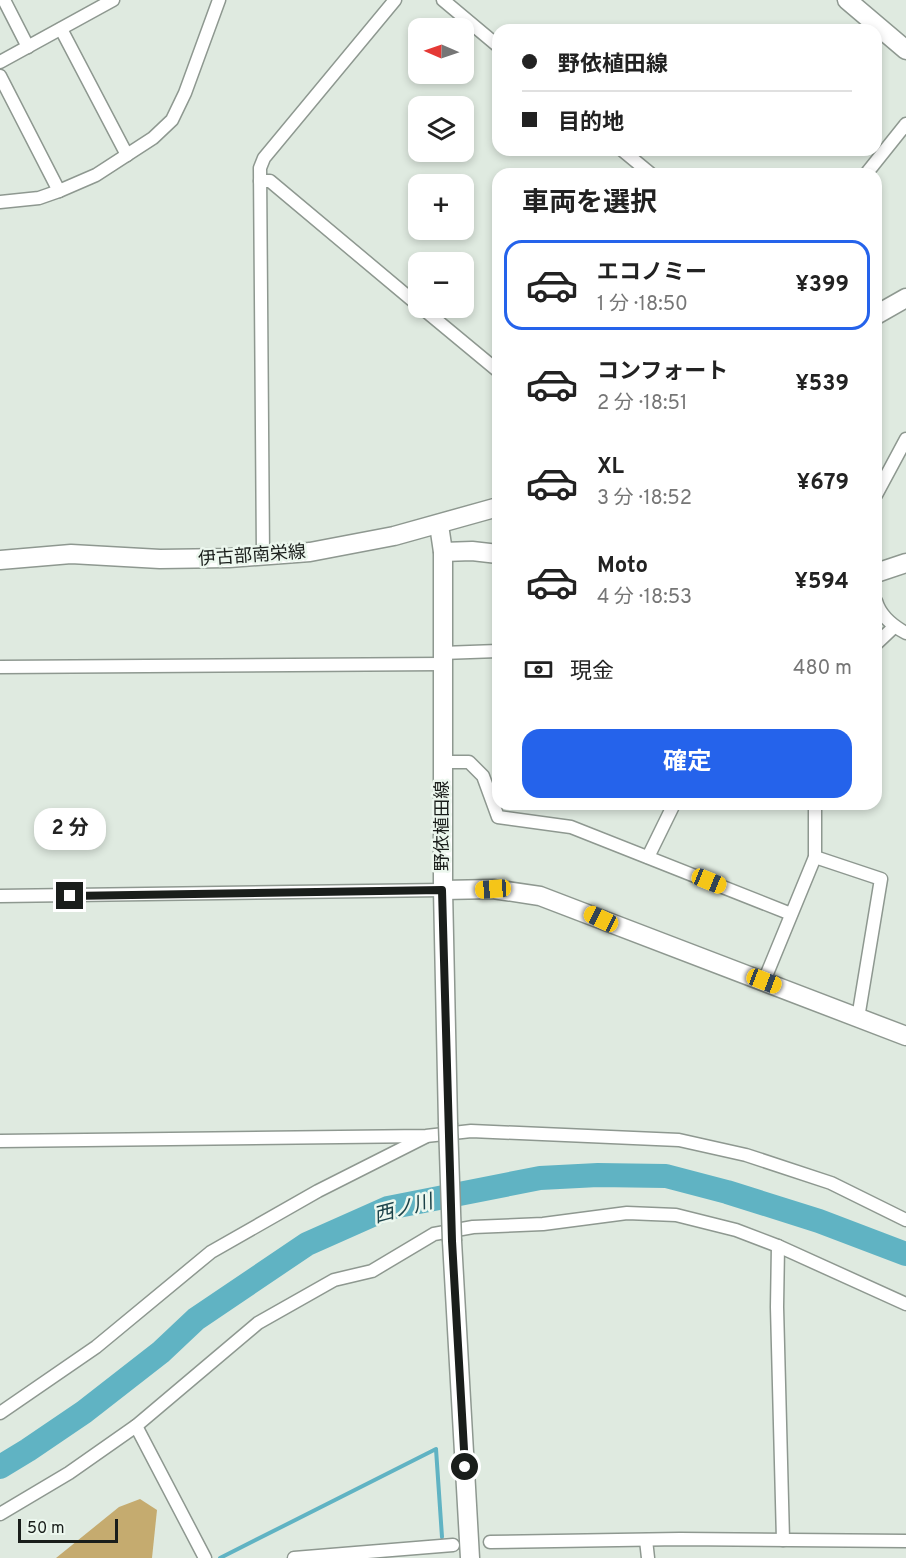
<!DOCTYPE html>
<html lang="ja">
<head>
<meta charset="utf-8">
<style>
  :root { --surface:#fff; --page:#f6f6f6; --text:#222; --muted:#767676; --line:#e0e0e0; --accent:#2563eb }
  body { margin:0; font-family:Overpass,"Noto Sans JP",sans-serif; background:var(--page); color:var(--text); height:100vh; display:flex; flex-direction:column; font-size:22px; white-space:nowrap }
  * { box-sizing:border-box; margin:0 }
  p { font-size:20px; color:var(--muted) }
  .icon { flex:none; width:33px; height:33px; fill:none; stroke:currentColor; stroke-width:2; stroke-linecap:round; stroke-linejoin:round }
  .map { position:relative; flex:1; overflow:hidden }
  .panel { position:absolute; left:492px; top:168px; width:390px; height:642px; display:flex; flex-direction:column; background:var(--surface); border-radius:18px; box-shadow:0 3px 9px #0003 }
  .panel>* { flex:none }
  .top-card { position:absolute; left:492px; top:24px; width:390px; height:132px; border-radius:18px; box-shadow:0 3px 9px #0003; display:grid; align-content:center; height:132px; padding:0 30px; background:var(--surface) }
  .needle { width:39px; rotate:272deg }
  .controls { position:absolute; left:408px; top:18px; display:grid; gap:12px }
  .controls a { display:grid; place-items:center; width:66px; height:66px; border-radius:12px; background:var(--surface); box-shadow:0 3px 9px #0003; font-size:30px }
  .scale { position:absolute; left:18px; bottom:15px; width:100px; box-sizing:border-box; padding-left:6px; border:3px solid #1a1e1b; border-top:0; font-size:16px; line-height:21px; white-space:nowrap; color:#1a1e1b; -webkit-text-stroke:4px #ecf7ee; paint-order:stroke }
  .end { position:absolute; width:27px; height:27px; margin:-14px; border:8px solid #1a1e1b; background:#fff; box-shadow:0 0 0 3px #fff }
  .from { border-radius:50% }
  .bubble { position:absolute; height:42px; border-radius:18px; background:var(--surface); box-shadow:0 3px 9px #0003; font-size:20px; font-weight:700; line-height:42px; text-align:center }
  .car { position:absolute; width:18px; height:36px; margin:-18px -9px; border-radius:8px; box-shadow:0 0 4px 2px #0007; background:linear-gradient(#f5c518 24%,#345 0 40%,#f5c518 0 76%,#345 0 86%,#f5c518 0) }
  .top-card b { display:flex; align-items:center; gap:21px; height:57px; font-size:22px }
  .top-card b+b { border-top:2px solid var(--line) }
  .top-card i { width:15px; height:15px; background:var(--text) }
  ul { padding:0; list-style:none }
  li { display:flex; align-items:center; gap:18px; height:90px; margin:0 12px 9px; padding:0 18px; border:3px solid transparent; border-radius:18px }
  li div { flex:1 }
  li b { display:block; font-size:22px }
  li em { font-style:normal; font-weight:700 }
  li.active { border-color:var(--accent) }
  li>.icon { width:54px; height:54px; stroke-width:1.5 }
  h2 { padding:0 30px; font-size:27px; line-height:72px }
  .pay { display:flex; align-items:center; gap:15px; height:66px; padding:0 30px; font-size:22px }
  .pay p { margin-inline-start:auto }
  .primary-button { display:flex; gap:12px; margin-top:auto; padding:12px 30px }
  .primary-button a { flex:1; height:69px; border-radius:18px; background:var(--accent); color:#fff; font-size:24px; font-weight:700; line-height:69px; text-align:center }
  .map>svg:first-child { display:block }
  .forest { fill:#c5ab6f }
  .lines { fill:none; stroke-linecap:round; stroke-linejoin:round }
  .stream { stroke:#60b3c3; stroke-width:4 }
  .river { stroke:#60b3c3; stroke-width:24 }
  .street-casing { stroke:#8e9890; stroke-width:15 }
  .secondary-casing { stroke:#8e9890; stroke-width:21 }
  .street { stroke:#fff; stroke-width:12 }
  .secondary { stroke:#fff; stroke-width:18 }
  .secondary-bridge-casing { stroke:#8e9890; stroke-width:21; stroke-linecap:butt }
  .secondary-bridge { stroke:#fff; stroke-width:18 }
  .route { stroke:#1a1e1b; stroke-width:8 }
  .labels { text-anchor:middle; stroke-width:5; stroke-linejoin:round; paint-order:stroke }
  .street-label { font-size:18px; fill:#1a1e1b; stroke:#ecf7ee }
  .water-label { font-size:20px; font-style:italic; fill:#1b4249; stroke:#ecf7ee }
</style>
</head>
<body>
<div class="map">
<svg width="906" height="1558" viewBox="0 0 906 1558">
  <rect width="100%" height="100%" fill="#dfeae0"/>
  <!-- forest -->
  <path class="forest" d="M 140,1499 L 157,1510 L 152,1558 L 56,1558 L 119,1507 Z"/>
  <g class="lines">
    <!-- stream -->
    <path class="stream" d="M 220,1558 L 436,1449 L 442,1537"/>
    <!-- river -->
    <path class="river" d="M 0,1467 L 28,1450 L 84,1412 L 161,1352 L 196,1319 L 307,1244 L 388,1208 L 540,1178 L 598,1175 L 666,1176 L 727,1192 L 819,1221 L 906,1254"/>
    <defs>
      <g id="street">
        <path d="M 4,0 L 28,47"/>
        <path d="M 443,0 L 498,46"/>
        <path d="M 61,29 L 127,155"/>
        <path d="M 0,62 L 113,0"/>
        <path d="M 0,76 L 59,191"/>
        <path d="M 622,150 L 651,174"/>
        <path d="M 866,174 L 906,124"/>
        <path d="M 260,181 L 270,181 L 418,305"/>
        <path d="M 0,202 L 39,198 L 59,191 L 96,175 L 153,138 L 172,120 L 185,93 L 219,0"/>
        <path d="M 422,308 L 498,371"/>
        <path d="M 876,495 L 906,439"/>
        <path d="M 263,556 L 260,168 L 264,158 L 395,0"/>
        <path d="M 876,601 C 880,615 893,626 906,633"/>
        <path d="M 876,644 L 894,627"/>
        <path d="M 442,653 L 498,651"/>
        <path d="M 0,667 L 442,664"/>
        <path d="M 442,762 L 469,762 L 483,776 L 498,817 L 571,827 L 791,914"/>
        <path d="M 648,857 L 674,804"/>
        <path d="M 815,857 L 881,879 L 858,1018"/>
        <path d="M 0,896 L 443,890"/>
        <path d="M 764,981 L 815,857 L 815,804"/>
        <path d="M 0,1141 L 426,1136 L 471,1131 L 679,1140 L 746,1155 L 831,1183 L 906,1220"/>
        <path d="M 778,1246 L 777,1307 L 783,1540"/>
        <path d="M 0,1413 L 96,1347 L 211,1252 L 318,1191 L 425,1137"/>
        <path d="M 136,1426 L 205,1558"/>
        <path d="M 0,1514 L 69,1473 L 136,1426 L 258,1323 L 334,1280 L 372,1271 L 434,1234 L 473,1227 L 543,1224 L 627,1213 L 676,1215 L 736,1230 L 778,1246 L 906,1304"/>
        <path d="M 646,1540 L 648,1558"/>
        <path d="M 490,1542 L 680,1539 L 906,1541"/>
        <path d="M 294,1558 L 453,1545"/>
      </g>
      <g id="secondary">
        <path d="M 847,0 L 906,50"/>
        <path d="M 876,315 L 906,298"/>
        <path d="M 439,525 L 443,552 L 443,890 L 448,1123"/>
        <path d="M 443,552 L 472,551 L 498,554"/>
        <path d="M 0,560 L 71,554 L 160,559 L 229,558 L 310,552 L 394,536 L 498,507"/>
        <path d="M 876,573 L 906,563"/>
        <path d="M 443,890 L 493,889 L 540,896 L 906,1036"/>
        <path d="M 452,1241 L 470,1558"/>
      </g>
    </defs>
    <!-- street casing -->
    <use href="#street" class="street-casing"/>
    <!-- secondary casing -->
    <use href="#secondary" class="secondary-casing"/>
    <!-- street -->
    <use href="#street" class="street"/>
    <!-- secondary -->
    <use href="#secondary" class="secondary"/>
    <defs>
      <path id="secondary-bridge" d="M 448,1123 L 452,1241"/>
    </defs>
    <!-- secondary-bridge casing -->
    <use href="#secondary-bridge" class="secondary-bridge-casing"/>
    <!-- secondary-bridge -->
    <use href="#secondary-bridge" class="secondary-bridge"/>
  </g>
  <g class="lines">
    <!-- route -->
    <path class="route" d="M 70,896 L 442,890 L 452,1241 L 465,1467"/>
  </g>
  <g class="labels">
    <!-- street labels -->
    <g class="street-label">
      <text transform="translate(252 555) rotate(-4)" y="6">伊古部南栄線</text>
      <text transform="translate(442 826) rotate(-90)" y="6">野依植田線</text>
    </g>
    <!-- water labels -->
    <g class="water-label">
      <text transform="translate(403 1208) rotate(-15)" y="7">西ノ川</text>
    </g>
  </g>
</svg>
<div class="controls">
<a><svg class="needle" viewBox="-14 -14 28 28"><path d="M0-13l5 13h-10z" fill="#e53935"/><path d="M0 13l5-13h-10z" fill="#767676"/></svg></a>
<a><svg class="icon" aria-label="layers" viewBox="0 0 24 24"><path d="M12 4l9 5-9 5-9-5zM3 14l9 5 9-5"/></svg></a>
<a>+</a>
<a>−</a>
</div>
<div class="scale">50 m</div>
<i class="end from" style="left:465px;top:1467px"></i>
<i class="end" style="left:70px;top:896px"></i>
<div class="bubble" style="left:34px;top:808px;width:72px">2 分</div>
<i class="car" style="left:709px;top:881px;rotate:112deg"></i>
<i class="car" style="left:493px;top:889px;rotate:266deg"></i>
<i class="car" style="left:601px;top:919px;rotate:296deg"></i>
<i class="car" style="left:764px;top:981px;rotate:111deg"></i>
<div class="top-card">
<b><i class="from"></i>野依植田線</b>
<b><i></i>目的地</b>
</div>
<section class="panel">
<h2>車両を選択</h2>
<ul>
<li class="active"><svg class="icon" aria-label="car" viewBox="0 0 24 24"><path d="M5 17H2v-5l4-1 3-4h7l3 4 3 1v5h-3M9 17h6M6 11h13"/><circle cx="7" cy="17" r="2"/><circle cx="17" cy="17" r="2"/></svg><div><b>エコノミー</b><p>1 分 · 18:50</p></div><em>¥399</em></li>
<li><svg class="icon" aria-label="car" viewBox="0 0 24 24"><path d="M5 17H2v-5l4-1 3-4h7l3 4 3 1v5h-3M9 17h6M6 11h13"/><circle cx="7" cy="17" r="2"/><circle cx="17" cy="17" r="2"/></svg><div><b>コンフォート</b><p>2 分 · 18:51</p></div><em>¥539</em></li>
<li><svg class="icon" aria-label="car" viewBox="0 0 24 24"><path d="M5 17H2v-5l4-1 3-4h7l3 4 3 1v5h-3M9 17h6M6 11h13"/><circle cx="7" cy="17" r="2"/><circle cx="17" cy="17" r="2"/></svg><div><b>XL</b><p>3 分 · 18:52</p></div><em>¥679</em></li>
<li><svg class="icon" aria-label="car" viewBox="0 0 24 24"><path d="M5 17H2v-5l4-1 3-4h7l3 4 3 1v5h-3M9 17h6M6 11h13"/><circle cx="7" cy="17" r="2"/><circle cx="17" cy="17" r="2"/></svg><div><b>Moto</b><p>4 分 · 18:53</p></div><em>¥594</em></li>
</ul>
<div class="pay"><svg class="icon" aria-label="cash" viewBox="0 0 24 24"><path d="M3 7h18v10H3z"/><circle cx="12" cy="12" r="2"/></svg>現金<p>480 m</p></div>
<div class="primary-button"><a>確定</a></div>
</section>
</div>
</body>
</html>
